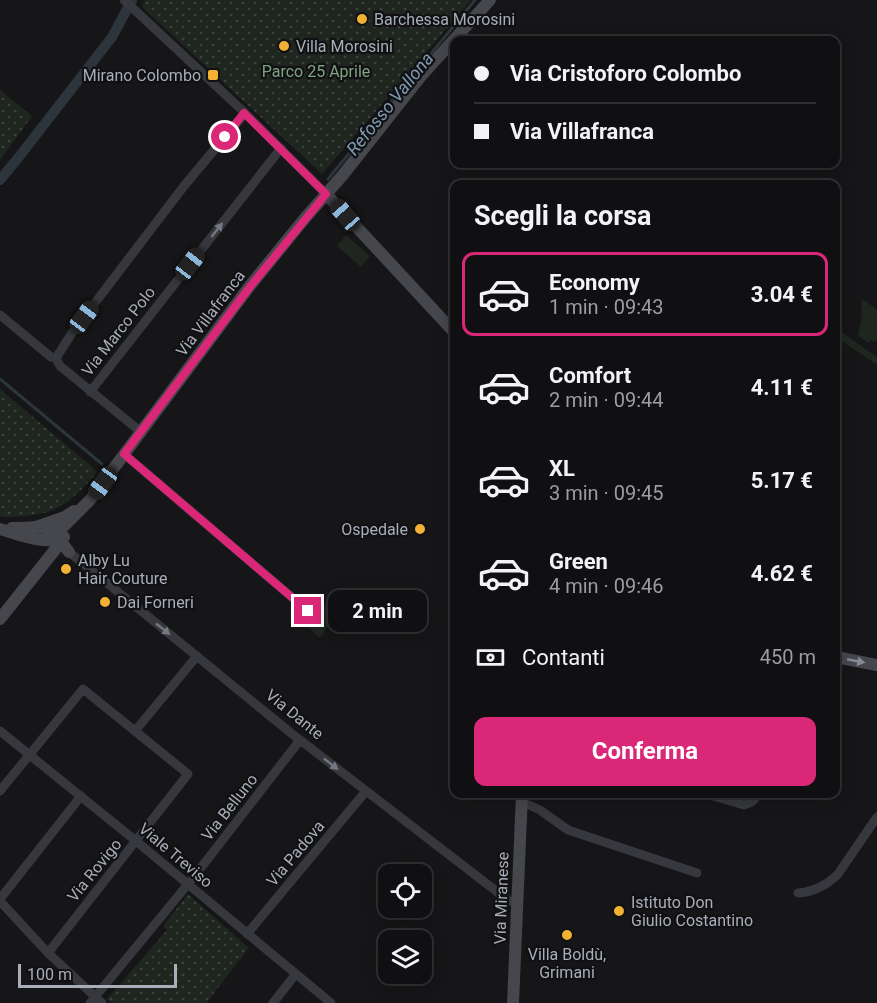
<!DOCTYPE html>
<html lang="it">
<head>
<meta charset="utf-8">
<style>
  :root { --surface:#101012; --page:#19191b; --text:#f1f3f6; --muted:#9c9d9f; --line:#303032; --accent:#db2777 }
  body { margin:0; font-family:Roboto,sans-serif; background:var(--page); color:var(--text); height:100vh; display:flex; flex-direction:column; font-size:22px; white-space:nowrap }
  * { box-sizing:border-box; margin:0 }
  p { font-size:20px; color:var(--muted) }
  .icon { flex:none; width:33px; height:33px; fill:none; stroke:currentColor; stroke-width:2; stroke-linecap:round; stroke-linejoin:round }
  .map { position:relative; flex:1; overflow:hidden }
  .details { position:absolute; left:450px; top:180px; width:390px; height:618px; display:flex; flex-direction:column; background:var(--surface); border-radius:12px; box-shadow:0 3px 15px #0003,0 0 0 2px var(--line) }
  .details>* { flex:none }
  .guide { position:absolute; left:450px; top:36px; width:390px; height:132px; border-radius:12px; box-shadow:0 3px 15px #0003,0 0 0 2px var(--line); display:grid; align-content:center; height:132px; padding:0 24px; background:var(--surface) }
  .fabs { position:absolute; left:378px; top:864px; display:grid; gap:12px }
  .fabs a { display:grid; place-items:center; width:54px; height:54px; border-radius:12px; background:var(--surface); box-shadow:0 3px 15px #0003,0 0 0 2px var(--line); font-size:30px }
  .scale { position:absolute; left:18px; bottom:15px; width:159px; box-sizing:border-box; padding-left:6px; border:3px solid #a8adb8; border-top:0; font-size:16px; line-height:21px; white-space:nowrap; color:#a8adb8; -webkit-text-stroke:4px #111113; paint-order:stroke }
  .end { position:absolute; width:27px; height:27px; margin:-14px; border:8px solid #db2777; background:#fff; box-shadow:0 0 0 3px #fff }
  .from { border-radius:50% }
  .bubble { position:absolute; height:42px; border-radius:12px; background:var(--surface); box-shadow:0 3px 15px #0003,0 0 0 2px var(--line); font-size:20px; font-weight:700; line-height:42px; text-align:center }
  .car { position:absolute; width:18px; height:36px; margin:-18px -9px; border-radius:8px; box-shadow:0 0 4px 2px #0007; background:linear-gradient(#222 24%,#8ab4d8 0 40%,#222 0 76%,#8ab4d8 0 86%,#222 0) }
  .guide b { display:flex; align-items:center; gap:21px; height:57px; font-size:22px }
  .guide b+b { border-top:2px solid var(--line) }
  .guide i { width:15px; height:15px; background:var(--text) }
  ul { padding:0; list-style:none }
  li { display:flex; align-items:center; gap:18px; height:84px; margin:0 12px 9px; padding:0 12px; border:3px solid transparent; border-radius:12px }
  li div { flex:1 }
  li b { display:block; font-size:22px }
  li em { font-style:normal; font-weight:700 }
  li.on { border-color:var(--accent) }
  li>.icon { width:54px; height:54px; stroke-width:1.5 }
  h2 { padding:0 24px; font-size:27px; line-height:72px }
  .pay { display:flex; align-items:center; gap:15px; height:66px; padding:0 24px; font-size:22px }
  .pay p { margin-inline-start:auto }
  .cta { display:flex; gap:12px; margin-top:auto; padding:12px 24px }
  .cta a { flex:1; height:69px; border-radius:12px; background:var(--accent); color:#fff; font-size:24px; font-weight:700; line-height:69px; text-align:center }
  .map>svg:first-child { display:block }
  .grass { fill:#1e261f }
  .park { fill:url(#park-dots) }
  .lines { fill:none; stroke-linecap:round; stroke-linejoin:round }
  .stream { stroke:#2c353c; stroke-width:3 }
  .canal { stroke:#2c353c; stroke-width:10 }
  .street { stroke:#37383d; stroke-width:9 }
  .secondary { stroke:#45474d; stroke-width:12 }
  .oneway { fill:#757881 }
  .oneway2 { fill:#858993 }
  .route { stroke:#db2777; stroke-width:8 }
  .poi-dot { fill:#f2b134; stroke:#111113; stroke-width:2 }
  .labels { text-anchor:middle; stroke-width:4.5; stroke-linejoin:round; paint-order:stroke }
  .poi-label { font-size:16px; fill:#a8adb8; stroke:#111113; text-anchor:start }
  .park-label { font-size:16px; fill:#7fa381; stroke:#111113 }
  .street-label { font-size:16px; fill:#a8adb8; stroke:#111113 }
  .water-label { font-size:18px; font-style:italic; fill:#7f9bb3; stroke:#111113 }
</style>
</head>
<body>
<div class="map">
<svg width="877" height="1003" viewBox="0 0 877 1003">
  <defs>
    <pattern id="park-dots" width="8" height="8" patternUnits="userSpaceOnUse" patternTransform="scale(1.5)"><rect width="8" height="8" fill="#1e261f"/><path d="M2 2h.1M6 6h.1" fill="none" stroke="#3c433d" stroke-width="1.8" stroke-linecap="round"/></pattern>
  </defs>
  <rect width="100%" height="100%" fill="#161618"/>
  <!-- grass -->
  <g class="grass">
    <path d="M 346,235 L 370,256 L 361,267 L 337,246 Z"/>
    <path d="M 862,299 L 877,309 L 877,340 L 875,342 L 871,340 L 869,343 L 858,336 L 861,321 Z"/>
    <path d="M 836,328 L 877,357 L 877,365 L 836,337 Z"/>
    <path d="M 322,603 L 329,610 L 332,621 L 320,638 L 308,627 L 304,618 L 313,608 Z"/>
  </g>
  <!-- park -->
  <g class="park">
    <path d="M 145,0 L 471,0 L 322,174 L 142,7 Z"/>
    <path d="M 0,90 L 32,116 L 0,160 Z"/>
    <path d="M 0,389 L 98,472 C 74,497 61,514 24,516 C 16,517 8,518 0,516 Z"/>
    <path d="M 188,894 L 249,948 L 206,1003 L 111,1003 L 107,999 L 167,930 L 163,926 Z"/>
  </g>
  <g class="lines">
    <!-- stream -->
    <g class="stream">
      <path d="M 328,179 L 475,0"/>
      <path d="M 0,379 L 102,464"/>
    </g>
    <!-- canal -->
    <path class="canal" d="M 0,180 L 22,153 L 112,37 L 132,0"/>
    <!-- street -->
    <g class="street">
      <path d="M 124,0 L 245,113 L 326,194"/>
      <path d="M 0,315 L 51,357 L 56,358 L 60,366 L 141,432"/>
      <path d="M 56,358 L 72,333 L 184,186 L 245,113"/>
      <path d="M 90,392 L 281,148"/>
      <path d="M 124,454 L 308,611"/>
      <path d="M 69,552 L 291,733 L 509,901 L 517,902"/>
      <path d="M 0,731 L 136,841 L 331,1003"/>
      <path d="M 135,731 L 197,656"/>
      <path d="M 0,791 L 83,689 L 188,774 L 48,953"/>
      <path d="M 707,794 L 744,805 C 751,803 755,801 757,794"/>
      <path d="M 521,804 L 529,805 L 540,810 L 568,830 L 697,873"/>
      <path d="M 798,893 C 814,892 827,885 838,874 L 877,817"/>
      <path d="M 0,899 L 81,796"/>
      <path d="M 0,901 L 48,953 L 102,1003"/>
      <path d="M 247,934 L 366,791"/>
      <path d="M 90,1003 L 193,878 L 300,740"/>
      <path d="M 273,1003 L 295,975"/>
    </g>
    <!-- secondary -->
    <g class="secondary">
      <path d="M 326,194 L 454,332"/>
      <path d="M 36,527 L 65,517 L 74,511"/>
      <path d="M 12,528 C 26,529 41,523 54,533 C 60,538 64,546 69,552"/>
      <path d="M 0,529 C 17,534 47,546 64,537"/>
      <path d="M 0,619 L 54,551 L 59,543 L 59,531 L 90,500 L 249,287 L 305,218 L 342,176 L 421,76 L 490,0"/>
      <path d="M 836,657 L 877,665"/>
      <path d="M 513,1003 L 522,794"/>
    </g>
  </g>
  <!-- one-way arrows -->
  <defs><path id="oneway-solid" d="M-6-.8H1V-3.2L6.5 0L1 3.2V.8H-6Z" transform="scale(1.5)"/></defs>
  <g class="oneway">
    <use href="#oneway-solid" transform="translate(217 230) rotate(-52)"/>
    <use href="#oneway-solid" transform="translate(163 629) rotate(38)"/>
    <use href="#oneway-solid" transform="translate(331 764) rotate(38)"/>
  </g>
  <use class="oneway2" href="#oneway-solid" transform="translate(856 661) rotate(11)"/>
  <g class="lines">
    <!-- route -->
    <path class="route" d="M 225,137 L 244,113 L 326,194 L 249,288 L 124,454 L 308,611"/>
  </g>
  <!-- markers -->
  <g class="poi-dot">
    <circle cx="362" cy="19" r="6"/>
    <circle cx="284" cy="46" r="6"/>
    <rect x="207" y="69" width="12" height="12" rx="3"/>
    <circle cx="420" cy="529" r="6"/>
    <circle cx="66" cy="569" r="6"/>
    <circle cx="105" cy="602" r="6"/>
    <circle cx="619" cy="911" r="6"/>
    <circle cx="567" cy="935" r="6"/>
  </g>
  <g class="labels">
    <!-- poi labels -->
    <g class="poi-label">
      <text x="374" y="25">Barchessa Morosini</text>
      <text x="296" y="52">Villa Morosini</text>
      <text x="201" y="81" text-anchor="end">Mirano Colombo</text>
      <text x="408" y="535" text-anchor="end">Ospedale</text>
      <text x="78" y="566">Alby Lu<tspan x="78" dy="18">Hair Couture</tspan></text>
      <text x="117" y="608">Dai Forneri</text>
      <text x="631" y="908">Istituto Don<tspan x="631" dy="18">Giulio Costantino</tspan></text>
      <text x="567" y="960" text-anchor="middle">Villa Boldù,<tspan x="567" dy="18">Grimani</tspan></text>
    </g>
    <!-- park labels -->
    <g class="park-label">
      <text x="316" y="77">Parco 25 Aprile</text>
    </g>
    <!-- street labels -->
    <g class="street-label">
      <text transform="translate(210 313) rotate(-53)" y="6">Via Villafranca</text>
      <text transform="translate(118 331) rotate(-52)" y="6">Via Marco Polo</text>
      <text transform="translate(295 714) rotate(39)" y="6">Via Dante</text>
      <text transform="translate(229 807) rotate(-52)" y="6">Via Belluno</text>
      <text transform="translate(295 853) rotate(-50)" y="6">Via Padova</text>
      <text transform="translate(176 855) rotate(40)" y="6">Viale Treviso</text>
      <text transform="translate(94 870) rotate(-51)" y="6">Via Rovigo</text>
      <text transform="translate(501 898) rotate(-88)" y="6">Via Miranese</text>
    </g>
    <!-- water labels -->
    <g class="water-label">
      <text transform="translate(390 104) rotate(-51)" y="6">Refosso Vallona</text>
    </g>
  </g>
</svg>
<div class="fabs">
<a><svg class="icon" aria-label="locate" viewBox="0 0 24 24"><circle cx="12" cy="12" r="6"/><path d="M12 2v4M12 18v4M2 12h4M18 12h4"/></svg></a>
<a><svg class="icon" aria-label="layers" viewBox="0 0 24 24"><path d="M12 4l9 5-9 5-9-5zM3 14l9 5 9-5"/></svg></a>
</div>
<div class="scale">100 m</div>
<i class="end from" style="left:225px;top:137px"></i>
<i class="end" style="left:308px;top:611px"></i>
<div class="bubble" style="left:328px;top:590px;width:99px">2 min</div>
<i class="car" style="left:345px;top:215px;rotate:319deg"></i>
<i class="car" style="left:190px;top:264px;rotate:38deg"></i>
<i class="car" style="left:84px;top:317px;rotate:37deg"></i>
<i class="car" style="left:103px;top:483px;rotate:216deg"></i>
<div class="guide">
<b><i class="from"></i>Via Cristoforo Colombo</b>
<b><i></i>Via Villafranca</b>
</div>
<section class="details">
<h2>Scegli la corsa</h2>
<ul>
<li class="on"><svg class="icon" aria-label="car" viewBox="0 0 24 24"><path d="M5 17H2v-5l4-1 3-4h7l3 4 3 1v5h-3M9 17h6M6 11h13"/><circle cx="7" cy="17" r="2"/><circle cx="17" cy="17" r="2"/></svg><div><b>Economy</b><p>1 min · 09:43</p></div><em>3.04 €</em></li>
<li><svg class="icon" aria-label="car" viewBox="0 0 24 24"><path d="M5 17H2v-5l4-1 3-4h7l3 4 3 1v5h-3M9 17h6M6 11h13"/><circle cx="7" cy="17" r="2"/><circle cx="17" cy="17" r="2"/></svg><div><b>Comfort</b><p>2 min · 09:44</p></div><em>4.11 €</em></li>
<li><svg class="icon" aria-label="car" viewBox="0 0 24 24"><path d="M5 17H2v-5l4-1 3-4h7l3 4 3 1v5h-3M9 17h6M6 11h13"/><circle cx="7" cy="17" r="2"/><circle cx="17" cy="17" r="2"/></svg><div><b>XL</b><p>3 min · 09:45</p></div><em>5.17 €</em></li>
<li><svg class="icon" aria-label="car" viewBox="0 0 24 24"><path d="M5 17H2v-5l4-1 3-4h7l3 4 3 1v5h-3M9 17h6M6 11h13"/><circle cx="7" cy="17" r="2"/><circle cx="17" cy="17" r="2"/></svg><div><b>Green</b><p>4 min · 09:46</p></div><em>4.62 €</em></li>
</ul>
<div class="pay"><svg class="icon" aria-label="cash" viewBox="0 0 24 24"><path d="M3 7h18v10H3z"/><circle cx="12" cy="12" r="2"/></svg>Contanti<p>450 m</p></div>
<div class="cta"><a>Conferma</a></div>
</section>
</div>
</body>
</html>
